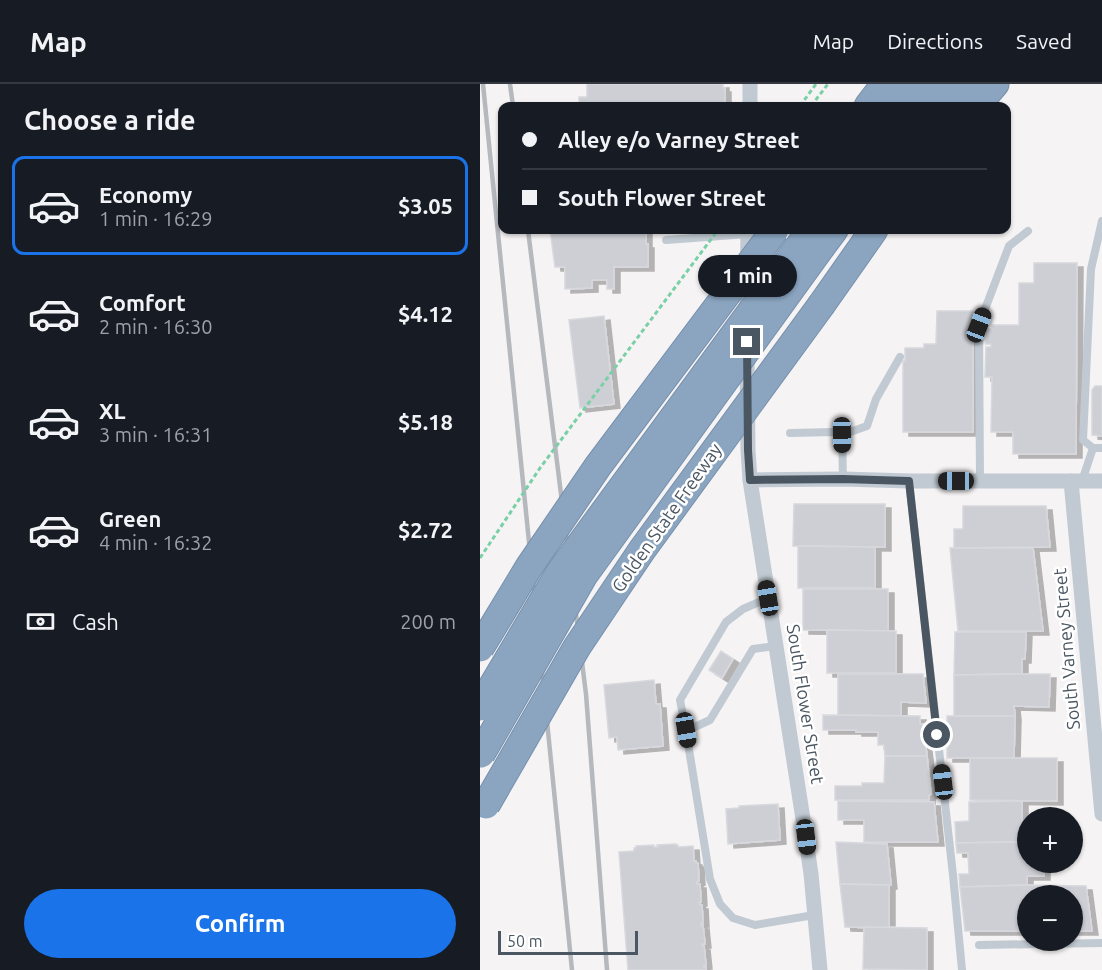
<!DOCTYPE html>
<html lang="en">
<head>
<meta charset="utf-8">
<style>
  :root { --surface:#171b24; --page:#242831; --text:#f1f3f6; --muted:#9ea1a6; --line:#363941; --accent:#1a73e8 }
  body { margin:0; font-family:Ubuntu,sans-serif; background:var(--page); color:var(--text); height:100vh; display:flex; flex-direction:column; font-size:22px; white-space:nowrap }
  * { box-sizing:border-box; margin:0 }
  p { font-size:20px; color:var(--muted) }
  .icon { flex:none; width:33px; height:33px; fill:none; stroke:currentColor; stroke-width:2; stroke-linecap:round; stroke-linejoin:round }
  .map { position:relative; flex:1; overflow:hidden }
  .sheet { display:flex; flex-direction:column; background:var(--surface); width:480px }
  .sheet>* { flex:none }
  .banner { position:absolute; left:18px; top:18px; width:513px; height:132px; border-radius:12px; box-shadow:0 2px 4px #0004; display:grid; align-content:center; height:132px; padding:0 24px; background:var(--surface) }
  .tools { position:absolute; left:537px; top:723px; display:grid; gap:12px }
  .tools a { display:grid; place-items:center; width:66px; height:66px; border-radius:50%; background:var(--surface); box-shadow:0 2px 4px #0004; font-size:30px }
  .scale { position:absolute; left:18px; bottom:15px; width:140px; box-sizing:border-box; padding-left:6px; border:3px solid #4a5661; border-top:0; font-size:16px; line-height:21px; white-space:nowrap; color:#4a5661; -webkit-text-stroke:4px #fff; paint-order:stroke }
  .end { position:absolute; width:27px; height:27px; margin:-14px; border:8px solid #4a5661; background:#fff; box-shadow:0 0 0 3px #fff }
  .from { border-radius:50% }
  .bubble { position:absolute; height:42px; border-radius:21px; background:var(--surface); box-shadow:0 2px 4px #0004; font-size:20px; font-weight:700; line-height:42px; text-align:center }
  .car { position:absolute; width:18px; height:36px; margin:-18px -9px; border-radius:8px; box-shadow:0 0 4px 2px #0007; background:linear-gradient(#222 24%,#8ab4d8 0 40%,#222 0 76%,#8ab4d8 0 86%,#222 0) }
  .banner b { display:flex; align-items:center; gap:21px; height:57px; font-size:22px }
  .banner b+b { border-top:2px solid var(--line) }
  .banner i { width:15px; height:15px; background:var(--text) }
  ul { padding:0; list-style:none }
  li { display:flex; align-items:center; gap:18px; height:99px; margin:0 12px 9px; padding:0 12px; border:3px solid transparent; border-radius:12px }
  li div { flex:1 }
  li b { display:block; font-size:22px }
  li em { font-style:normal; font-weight:700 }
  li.active { border-color:var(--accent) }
  li>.icon { width:54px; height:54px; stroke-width:1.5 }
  h2 { padding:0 24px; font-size:27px; line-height:72px }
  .pay { display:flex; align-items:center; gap:15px; height:66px; padding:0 24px; font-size:22px }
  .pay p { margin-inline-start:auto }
  .primary-button { display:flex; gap:12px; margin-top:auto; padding:12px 24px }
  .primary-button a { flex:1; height:69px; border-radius:36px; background:var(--accent); color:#fff; font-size:24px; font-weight:700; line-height:69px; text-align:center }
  header { display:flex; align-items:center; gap:36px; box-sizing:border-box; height:84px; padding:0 30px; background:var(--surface); border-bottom:2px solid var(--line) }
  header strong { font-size:28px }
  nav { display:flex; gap:33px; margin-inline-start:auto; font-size:21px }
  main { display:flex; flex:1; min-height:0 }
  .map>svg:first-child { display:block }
  .building { fill:#cdcfd5; stroke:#d7d9de; stroke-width:1.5; filter:url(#shadow) }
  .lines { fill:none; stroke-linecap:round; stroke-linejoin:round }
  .motorway-casing { stroke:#7690ad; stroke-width:29 }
  .path { stroke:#7ad0a6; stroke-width:3; stroke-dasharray:4.5 3; stroke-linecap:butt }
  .service { stroke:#c1cad2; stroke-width:8 }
  .minor { stroke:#c1cad2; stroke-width:15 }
  .motorway { stroke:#8ba5c1; stroke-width:27 }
  .rail { stroke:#b5b8bd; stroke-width:4.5 }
  .motorway-bridge-casing { stroke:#7690ad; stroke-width:29; stroke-linecap:butt }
  .path-bridge { stroke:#7ad0a6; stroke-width:3; stroke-dasharray:4.5 3; stroke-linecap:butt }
  .motorway-bridge { stroke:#8ba5c1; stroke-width:27 }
  .route { stroke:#4a5661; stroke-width:8 }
  .labels { text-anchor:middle; stroke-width:5; stroke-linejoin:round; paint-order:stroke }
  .street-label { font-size:18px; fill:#4a5661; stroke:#fff }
</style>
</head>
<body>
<header>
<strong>Map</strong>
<nav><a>Map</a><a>Directions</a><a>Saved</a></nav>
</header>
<main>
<section class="sheet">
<h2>Choose a ride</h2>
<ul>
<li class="active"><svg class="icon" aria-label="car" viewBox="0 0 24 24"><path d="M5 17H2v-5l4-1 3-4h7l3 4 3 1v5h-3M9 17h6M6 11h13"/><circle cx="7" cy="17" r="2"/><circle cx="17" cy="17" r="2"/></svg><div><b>Economy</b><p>1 min · 16:29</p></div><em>$3.05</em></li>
<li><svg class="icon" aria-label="car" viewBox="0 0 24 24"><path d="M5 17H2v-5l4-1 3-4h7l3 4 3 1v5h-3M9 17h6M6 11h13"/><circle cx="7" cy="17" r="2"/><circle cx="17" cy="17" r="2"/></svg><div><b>Comfort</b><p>2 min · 16:30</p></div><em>$4.12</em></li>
<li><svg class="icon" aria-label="car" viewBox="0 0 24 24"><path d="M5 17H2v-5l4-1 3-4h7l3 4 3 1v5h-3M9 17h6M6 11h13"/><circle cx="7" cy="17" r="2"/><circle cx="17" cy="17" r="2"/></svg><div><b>XL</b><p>3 min · 16:31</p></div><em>$5.18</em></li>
<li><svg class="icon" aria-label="car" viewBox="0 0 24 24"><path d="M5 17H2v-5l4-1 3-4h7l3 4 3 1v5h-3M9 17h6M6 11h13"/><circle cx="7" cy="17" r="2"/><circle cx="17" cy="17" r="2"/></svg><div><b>Green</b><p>4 min · 16:32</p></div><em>$2.72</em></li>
</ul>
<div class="pay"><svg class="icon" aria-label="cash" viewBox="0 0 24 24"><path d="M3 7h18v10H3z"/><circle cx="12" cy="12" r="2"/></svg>Cash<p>200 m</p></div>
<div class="primary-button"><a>Confirm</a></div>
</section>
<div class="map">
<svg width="622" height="886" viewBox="0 0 622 886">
  <defs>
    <filter id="shadow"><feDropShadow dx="6" dy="4" stdDeviation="0" flood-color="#0004"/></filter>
  </defs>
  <rect width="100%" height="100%" fill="#f5f3f3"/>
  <!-- building -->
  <g class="building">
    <path d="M 107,0 L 243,0 L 243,4 L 245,4 L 245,22 L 99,22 L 99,13 L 107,13 Z"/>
    <path d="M 70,146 L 166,146 L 166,160 L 168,160 L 168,183 L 134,183 L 134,205 L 127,205 L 127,196 L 112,196 L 112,204 L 85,205 L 85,183 L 75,183 Z"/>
    <path d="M 554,179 L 597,179 L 596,370 L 533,370 L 533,348 L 511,348 L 512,293 L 505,293 L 506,263 L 511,263 L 511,260 L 506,260 L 507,245 L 512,245 L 512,241 L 539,241 L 539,199 L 554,199 Z"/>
    <path d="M 457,227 L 493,227 L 493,348 L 423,348 L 423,277 L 425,277 L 425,264 L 444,264 L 444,260 L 456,260 Z"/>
    <path d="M 124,232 L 134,320 L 100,324 L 89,236 Z"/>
    <path d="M 615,302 L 622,302 L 622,352 L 612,351 L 612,306 Z"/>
    <path d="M 314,420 L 405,420 L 405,463 L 313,462 Z"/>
    <path d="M 483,422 L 566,422 L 570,463 L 474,464 L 474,445 L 483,445 Z"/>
    <path d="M 318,462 L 395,463 L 395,504 L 318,504 Z"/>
    <path d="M 470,464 L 553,464 L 563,547 L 478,547 Z"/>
    <path d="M 323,505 L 408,505 L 408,547 L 323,546 Z"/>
    <path d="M 347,546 L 416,547 L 416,589 L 347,589 Z"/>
    <path d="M 475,548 L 546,548 L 545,575 L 542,575 L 542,590 L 474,591 Z"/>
    <path d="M 241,567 L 253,575 L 242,594 L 229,586 Z"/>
    <path d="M 358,590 L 443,590 L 446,619 L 421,618 L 421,632 L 358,631 Z"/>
    <path d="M 542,590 L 570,590 L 569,623 L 534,622 L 535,632 L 474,632 L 474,591 Z"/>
    <path d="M 174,596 L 176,620 L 180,620 L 183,662 L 138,666 L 137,653 L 129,654 L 124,601 Z"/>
    <path d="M 343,631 L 440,632 L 440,640 L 443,640 L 447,672 L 405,672 L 404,661 L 398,661 L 398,648 L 376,648 L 376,646 L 343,646 Z"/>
    <path d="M 467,632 L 535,632 L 534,674 L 467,674 Z"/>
    <path d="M 405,672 L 447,672 L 451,710 L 449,711 L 449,716 L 355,716 L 355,702 L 382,702 L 382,699 L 404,699 Z"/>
    <path d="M 490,674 L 577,674 L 577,717 L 490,716 Z"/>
    <path d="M 358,717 L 454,718 L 458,758 L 384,758 L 384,736 L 358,736 Z"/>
    <path d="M 542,717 L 542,758 L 476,759 L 475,738 L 489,737 L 489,718 Z"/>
    <path d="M 298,720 L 300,756 L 248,760 L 246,725 L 259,724 L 259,722 Z"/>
    <path d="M 356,758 L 407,760 L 411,801 L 360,800 Z"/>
    <path d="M 542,758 L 548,758 L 548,778 L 564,778 L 564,792 L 547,792 L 547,801 L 480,803 L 479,790 L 489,790 L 488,769 L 477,769 L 476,759 Z"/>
    <path d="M 196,760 L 196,761 L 198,761 L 198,763 L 213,762 L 214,777 L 216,777 L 216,779 L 218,779 L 219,797 L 217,798 L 217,800 L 220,800 L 221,818 L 219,818 L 220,821 L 222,821 L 223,839 L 221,839 L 221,842 L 223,841 L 225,860 L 222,860 L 222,862 L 224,862 L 226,881 L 224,881 L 224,883 L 226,883 L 226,886 L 148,886 L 139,768 L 154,767 L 154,764 L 156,764 L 156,762 L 174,761 L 174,763 L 178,763 L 177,761 Z"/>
    <path d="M 360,800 L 409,801 L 409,844 L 365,843 Z"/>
    <path d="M 547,801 L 606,802 L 612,847 L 592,847 L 592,812 L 548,812 L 548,847 L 485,847 L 480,803 Z"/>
    <path d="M 384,843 L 447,844 L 447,886 L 383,885 Z"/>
  </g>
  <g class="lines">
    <defs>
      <g id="motorway">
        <path d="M 388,22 L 405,0"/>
        <path d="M 419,22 L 435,0"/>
        <path d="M 441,22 L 457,0"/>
        <path d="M 469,22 L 485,0"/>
        <path d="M 496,22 L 515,0"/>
        <path d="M 342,162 L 354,146"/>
        <path d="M 342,220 L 394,146"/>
      </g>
    </defs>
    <!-- motorway casing -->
    <use href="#motorway" class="motorway-casing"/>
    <!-- path -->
    <g class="path">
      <path d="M 320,22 L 336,0"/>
      <path d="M 331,22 L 348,0"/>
    </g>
    <!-- service -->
    <g class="service">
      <path d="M 186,156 L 268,150"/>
      <path d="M 310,349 L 354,348 L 362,351 L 363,395"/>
      <path d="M 362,351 L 387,342 L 396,315 L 420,273"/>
      <path d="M 613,364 L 603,356 L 611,185 L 622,137"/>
      <path d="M 429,397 L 473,791 L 482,886"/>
      <path d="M 500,397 L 499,241 L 529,162 L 548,147"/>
      <path d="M 602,397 L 613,364 L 622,364"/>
      <path d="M 288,514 L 263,525 L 246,538 L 200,616 L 206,647 L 230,636 L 273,565 L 296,562"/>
      <path d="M 206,647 L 230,795 L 240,820 L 253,834 L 275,841 L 334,831"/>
      <path d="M 499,861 L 622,859"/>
    </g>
    <!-- minor -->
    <g class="minor">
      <path d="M 270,22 L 270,0"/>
      <path d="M 267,229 L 268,146"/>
      <path d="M 267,268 L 268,366 L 270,396 L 323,735 L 331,790 L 340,886"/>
      <path d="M 270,396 L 363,395 L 429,397 L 622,397"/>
      <path d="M 591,397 L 622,730"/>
    </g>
    <!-- motorway -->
    <use href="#motorway" class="motorway"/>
    <!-- rail -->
    <g class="rail">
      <path d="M 3,0 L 92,886"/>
      <path d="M 30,0 L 33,22"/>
      <path d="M 48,146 L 106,610 L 127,886"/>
    </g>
    <defs>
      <g id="motorway-bridge">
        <path d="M 0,564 L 49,483 L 118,382 L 295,146"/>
        <path d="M 0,623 L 80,488 L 331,146"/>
        <path d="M 1,670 L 104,491 L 342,162"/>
        <path d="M 6,721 L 97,563 L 162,466 L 342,220"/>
      </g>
    </defs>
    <!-- motorway-bridge casing -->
    <use href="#motorway-bridge" class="motorway-bridge-casing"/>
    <!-- path-bridge -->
    <path class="path-bridge" d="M 0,474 L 60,384 L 238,146"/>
    <!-- motorway-bridge -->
    <use href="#motorway-bridge" class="motorway-bridge"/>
  </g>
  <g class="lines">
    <!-- route -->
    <path class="route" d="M 267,258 L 268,366 L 270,396 L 363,395 L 429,397 L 457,651"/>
  </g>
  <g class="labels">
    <!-- street labels -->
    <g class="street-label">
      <text transform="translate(187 434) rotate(-55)" y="6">Golden State Freeway</text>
      <text transform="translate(587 565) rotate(-95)" y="6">South Varney Street</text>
      <text transform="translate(325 620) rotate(81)" y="6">South Flower Street</text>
    </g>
  </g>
</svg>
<div class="tools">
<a>+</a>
<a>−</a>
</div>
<div class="scale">50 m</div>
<i class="end from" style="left:457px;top:651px"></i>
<i class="end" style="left:267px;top:258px"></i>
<div class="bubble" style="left:218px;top:171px;width:99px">1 min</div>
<i class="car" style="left:499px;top:241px;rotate:21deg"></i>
<i class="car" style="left:362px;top:351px;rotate:179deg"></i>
<i class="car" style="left:476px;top:397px;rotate:270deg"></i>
<i class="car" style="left:288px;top:514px;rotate:351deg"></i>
<i class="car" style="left:206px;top:646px;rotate:171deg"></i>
<i class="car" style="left:463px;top:698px;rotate:353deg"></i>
<i class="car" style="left:326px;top:753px;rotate:173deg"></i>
<div class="banner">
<b><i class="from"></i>Alley e/o Varney Street</b>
<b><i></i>South Flower Street</b>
</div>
</div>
</main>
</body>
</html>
